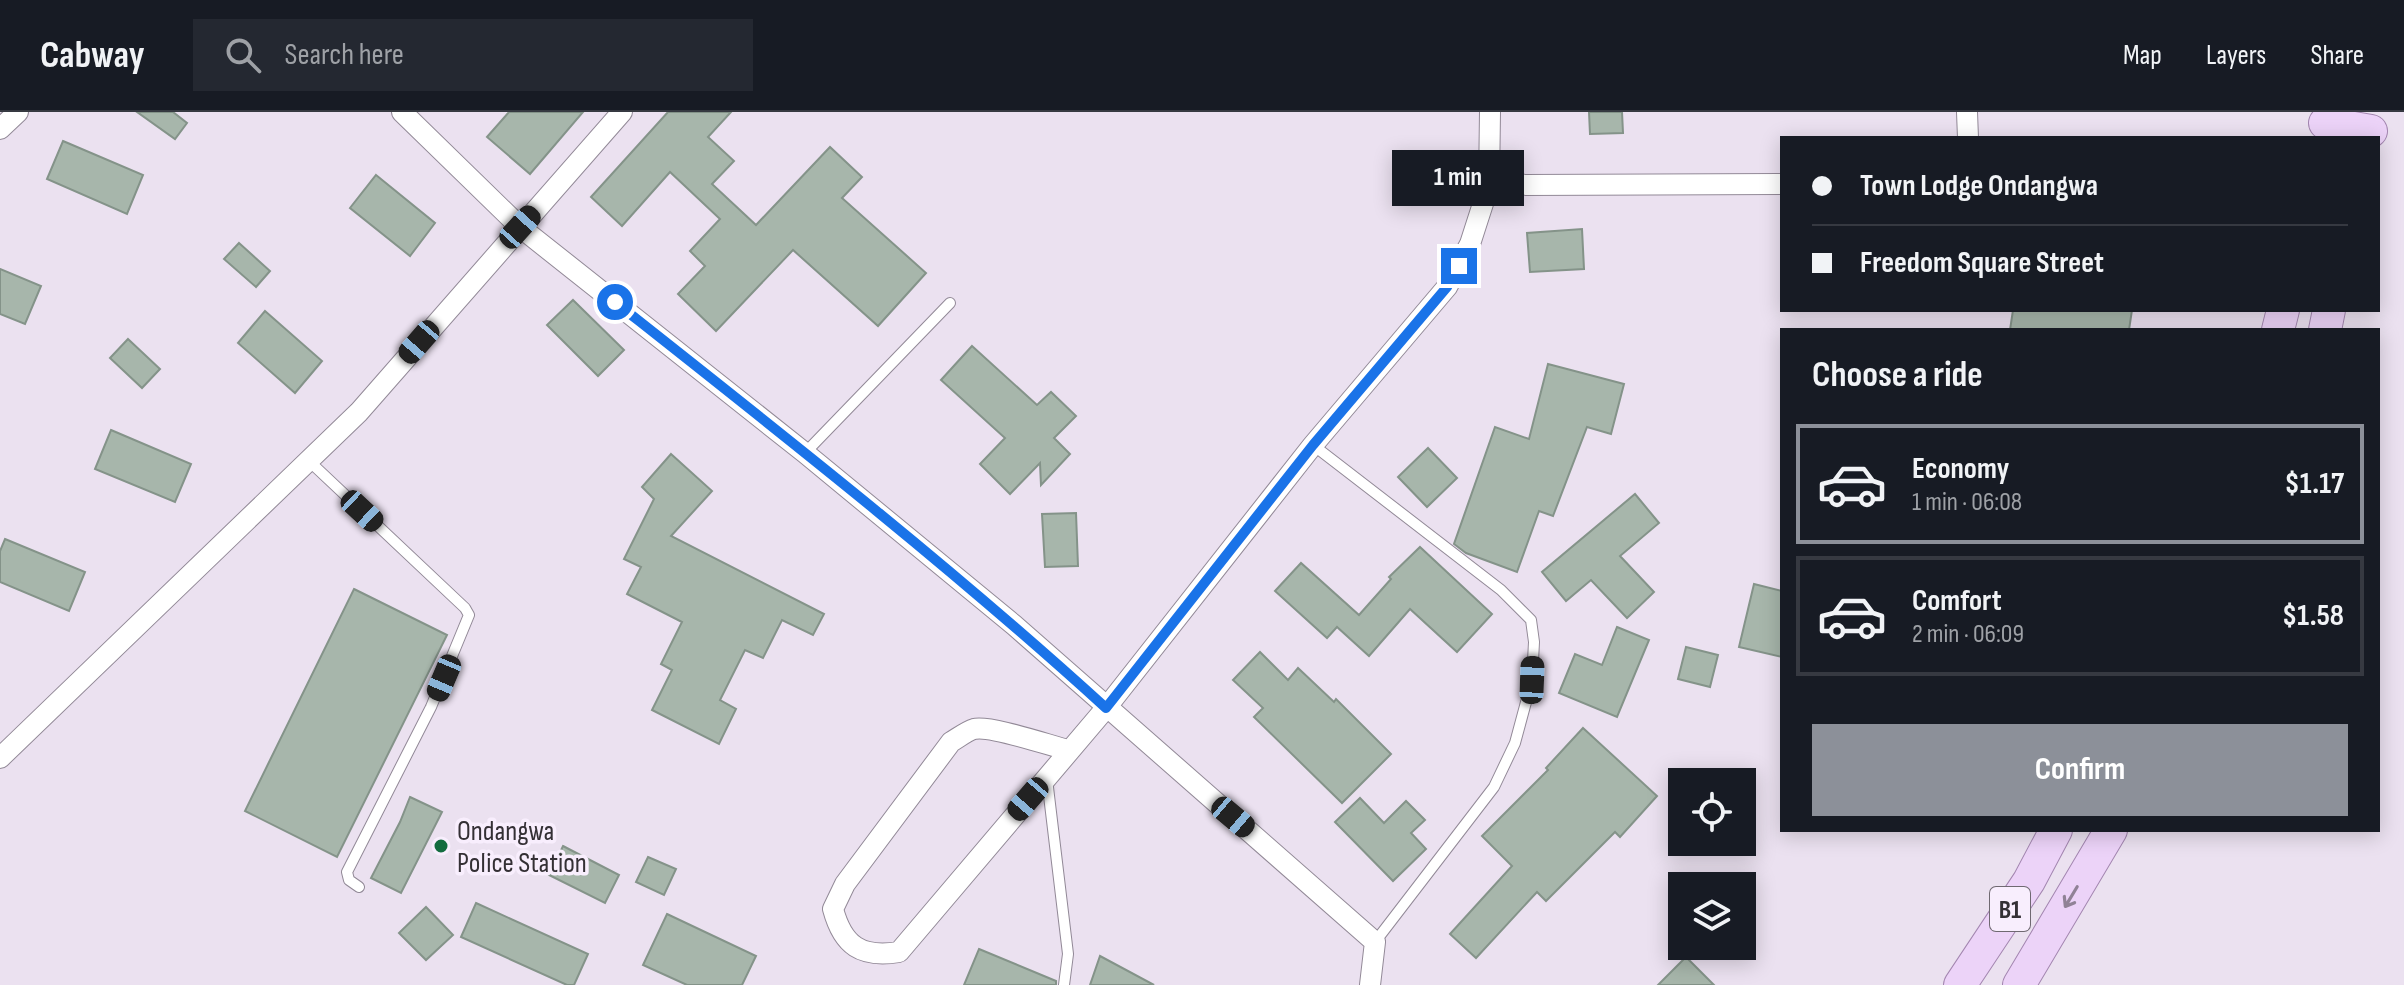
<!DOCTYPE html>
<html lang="en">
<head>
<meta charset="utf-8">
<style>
  :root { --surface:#171b24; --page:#242831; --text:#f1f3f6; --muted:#9ea1a6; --line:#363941; --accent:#8c9099 }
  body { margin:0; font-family:"Sofia Sans Condensed",sans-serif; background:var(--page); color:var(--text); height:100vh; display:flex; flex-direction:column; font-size:30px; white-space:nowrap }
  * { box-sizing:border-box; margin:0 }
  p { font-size:26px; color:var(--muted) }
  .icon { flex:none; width:44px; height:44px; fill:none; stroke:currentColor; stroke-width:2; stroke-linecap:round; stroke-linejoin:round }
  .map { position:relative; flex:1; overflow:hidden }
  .panel { position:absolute; left:1780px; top:216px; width:600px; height:504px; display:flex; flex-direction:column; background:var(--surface); border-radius:0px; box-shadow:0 4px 20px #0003 }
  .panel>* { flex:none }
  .banner { position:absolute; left:1780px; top:24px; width:600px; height:176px; border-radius:0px; box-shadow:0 4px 20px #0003; display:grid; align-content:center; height:176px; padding:0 32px; background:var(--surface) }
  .controls { position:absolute; left:1668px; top:656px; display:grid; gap:16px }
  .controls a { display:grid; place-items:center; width:88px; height:88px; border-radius:0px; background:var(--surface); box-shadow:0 4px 20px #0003; font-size:40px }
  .end { position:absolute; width:36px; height:36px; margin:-18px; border:10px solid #1a73e8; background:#fff; box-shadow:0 0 0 4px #fff }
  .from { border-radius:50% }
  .bubble { position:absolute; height:56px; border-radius:0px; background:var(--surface); box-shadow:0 4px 20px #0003; font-size:26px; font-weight:700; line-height:56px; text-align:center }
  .car { position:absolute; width:24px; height:48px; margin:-24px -12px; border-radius:10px; box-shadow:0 0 6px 2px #0007; background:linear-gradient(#222 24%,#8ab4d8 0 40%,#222 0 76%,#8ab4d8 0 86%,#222 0) }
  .banner b { display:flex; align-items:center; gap:28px; height:76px; font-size:30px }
  .banner b+b { border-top:2px solid var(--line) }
  .banner i { width:20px; height:20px; background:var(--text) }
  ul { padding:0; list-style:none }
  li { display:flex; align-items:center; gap:24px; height:120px; margin:0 16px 12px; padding:0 16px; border:4px solid var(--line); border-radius:0px }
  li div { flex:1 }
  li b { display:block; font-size:30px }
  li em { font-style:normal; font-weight:700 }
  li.current { border-color:var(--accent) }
  li>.icon { width:72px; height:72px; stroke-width:1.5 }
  h2 { padding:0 32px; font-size:36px; line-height:96px }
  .action { display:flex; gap:16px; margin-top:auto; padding:16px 32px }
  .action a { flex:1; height:92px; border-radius:0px; background:var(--accent); color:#fff; font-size:32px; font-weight:700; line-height:92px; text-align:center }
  header { display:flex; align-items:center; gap:48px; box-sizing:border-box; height:112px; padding:0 40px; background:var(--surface); border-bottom:2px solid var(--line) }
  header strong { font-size:38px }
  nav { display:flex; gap:44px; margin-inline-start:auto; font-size:28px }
  .search { width:560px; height:72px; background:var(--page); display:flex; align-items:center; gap:20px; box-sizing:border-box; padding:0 28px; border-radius:0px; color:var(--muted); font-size:30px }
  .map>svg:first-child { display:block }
  .building { fill:#a7b6ab; stroke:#849389; stroke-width:2 }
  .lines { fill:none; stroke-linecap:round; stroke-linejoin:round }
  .service-casing { stroke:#928997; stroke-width:12 }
  .minor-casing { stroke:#928997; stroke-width:22 }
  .primary-casing { stroke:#a386b0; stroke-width:34 }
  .service { stroke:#fff; stroke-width:10 }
  .minor { stroke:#fff; stroke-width:20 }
  .primary { stroke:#ecd3f8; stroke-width:32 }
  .oneway { stroke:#908296 }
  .route { stroke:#1a73e8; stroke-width:10 }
  .poi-dot { fill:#136c3f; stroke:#f8eefd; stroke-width:3 }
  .labels { text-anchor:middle; stroke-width:7; stroke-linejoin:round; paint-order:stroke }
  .shield { fill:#f8eefd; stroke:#6f6971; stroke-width:2 }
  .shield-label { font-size:26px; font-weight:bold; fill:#343035 }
  .poi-label { font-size:28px; fill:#343035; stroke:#f8eefd; text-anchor:start }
</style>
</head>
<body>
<header>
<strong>Cabway</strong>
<div class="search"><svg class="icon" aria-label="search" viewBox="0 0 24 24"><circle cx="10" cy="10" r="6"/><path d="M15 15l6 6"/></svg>Search here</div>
<nav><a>Map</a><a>Layers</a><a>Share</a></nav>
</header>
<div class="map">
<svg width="2404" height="873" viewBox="0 0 2404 873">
  <rect width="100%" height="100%" fill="#ebe1f0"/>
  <!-- building -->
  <g class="building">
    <path d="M 137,0 L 173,0 L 187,11 L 175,27 Z"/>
    <path d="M 509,0 L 583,0 L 530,62 L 487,25 Z"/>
    <path d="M 668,0 L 731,0 L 708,25 L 734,49 L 712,72 L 756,113 L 830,35 L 862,65 L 842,86 L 926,161 L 878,214 L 793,138 L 716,219 L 678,182 L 705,154 L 690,139 L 720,107 L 670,60 L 622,114 L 591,85 Z"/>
    <path d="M 1589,0 L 1622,0 L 1623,21 L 1590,22 Z"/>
    <path d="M 63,29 L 143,63 L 127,102 L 47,67 Z"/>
    <path d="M 376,63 L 435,111 L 410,144 L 350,96 Z"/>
    <path d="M 1582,117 L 1584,157 L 1530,160 L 1527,121 Z"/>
    <path d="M 239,131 L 270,159 L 256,175 L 224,147 Z"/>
    <path d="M 0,157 L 41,174 L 25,212 L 0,202 Z"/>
    <path d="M 573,188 L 624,238 L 598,264 L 547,213 Z"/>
    <path d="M 2013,198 L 2132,198 L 2129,218 L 2010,218 Z"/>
    <path d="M 265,199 L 322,249 L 295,281 L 238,231 Z"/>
    <path d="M 128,227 L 160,257 L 142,276 L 110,246 Z"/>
    <path d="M 972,234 L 1037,293 L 1051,280 L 1076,304 L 1054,326 L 1070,342 L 1041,373 L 1040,351 L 1010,382 L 980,352 L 1005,326 L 941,268 Z"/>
    <path d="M 1548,252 L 1624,272 L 1611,322 L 1587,315 L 1553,404 L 1539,399 L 1517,460 L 1466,441 L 1454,432 L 1495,315 L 1529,327 Z"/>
    <path d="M 111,318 L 191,352 L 175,390 L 95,357 Z"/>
    <path d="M 1428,336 L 1457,366 L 1427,395 L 1398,365 Z"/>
    <path d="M 671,342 L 712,379 L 671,424 L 824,502 L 813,523 L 782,508 L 763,546 L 745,538 L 720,588 L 736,597 L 719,632 L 652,598 L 672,558 L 661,552 L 682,510 L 627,482 L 641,455 L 624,447 L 654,387 L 642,375 Z"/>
    <path d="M 1635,382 L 1659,411 L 1620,444 L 1654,480 L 1627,506 L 1591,468 L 1566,489 L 1542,460 Z"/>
    <path d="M 1076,401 L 1078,454 L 1045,455 L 1042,402 Z"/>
    <path d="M 5,427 L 85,460 L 69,499 L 0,470 L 0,439 Z"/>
    <path d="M 1420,435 L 1492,502 L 1457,540 L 1410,497 L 1369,544 L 1337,515 L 1327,526 L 1275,479 L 1301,451 L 1359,503 L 1391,467 L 1389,465 Z"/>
    <path d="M 1754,472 L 1782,479 L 1782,545 L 1739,535 Z"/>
    <path d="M 354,477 L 447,523 L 337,745 L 245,699 Z"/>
    <path d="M 1617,515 L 1649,528 L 1617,605 L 1559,581 L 1575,542 L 1602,553 Z"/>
    <path d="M 1686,535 L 1718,543 L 1710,575 L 1678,567 Z"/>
    <path d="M 1260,540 L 1288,568 L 1298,556 L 1334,590 L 1336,587 L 1391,642 L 1342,691 L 1254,605 L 1263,596 L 1233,568 Z"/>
    <path d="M 1583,616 L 1657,684 L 1620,725 L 1615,720 L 1546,789 L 1537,780 L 1476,846 L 1450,822 L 1512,754 L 1482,724 L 1548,658 L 1546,656 Z"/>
    <path d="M 410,685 L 442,700 L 401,781 L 371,766 L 400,710 Z"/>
    <path d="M 1360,686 L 1384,711 L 1406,689 L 1425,708 L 1411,721 L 1426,737 L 1393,769 L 1335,710 Z"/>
    <path d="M 563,734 L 619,763 L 605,791 L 549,763 Z"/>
    <path d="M 648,745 L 676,757 L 664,783 L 636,770 Z"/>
    <path d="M 476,791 L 588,842 L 574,873 L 567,873 L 461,825 Z"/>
    <path d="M 426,795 L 453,823 L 426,848 L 399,821 Z"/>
    <path d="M 667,802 L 756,844 L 742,873 L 687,873 L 643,853 Z"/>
    <path d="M 979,837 L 1056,869 L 1056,873 L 964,873 Z"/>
    <path d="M 1100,844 L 1154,873 L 1090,873 Z"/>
    <path d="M 1686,845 L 1714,873 L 1658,873 Z"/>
  </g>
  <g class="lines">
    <defs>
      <g id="service">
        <path d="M 1313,333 L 1501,478 L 1531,508 L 1534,530 L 1532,568 L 1515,631 L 1494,675 L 1375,830"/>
        <path d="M 805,341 L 950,191"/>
        <path d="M 308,348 L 465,496 L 469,503 L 431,595 L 347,760 L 349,768 L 359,775"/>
        <path d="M 1047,667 L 1068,842 L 1064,873"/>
      </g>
      <g id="minor">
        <path d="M 402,0 L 520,115 L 805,341 L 1014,513 L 1375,830 L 1370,873"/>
        <path d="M 1967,0 L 1968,26"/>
        <path d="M 0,17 L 18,0"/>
        <path d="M 1489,73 L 1782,72"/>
        <path d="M 1068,638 C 1048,633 990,613 974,617 C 967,619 958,626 951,630 L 845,772 L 833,797 C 843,834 861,846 899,840 L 1106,596 L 1313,333 L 1447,175 L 1470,132 L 1489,73 L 1490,0"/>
        <path d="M 0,646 L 359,300 L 622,0"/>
      </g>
      <g id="primary">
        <path d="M 2325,11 L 2371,19"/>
        <path d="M 2278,218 L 2283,198"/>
        <path d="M 2325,218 L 2329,198"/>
        <path d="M 1960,873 L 2029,769 L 2056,718"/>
        <path d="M 2019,873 L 2111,718"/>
      </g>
    </defs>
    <!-- service casing -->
    <use href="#service" class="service-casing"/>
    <!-- minor casing -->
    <use href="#minor" class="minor-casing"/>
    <!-- primary casing -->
    <use href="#primary" class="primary-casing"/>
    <!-- service -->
    <use href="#service" class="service"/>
    <!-- minor -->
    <use href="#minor" class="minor"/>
    <!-- primary -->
    <use href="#primary" class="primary"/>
  </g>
  <!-- one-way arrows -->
  <defs><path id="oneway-shaft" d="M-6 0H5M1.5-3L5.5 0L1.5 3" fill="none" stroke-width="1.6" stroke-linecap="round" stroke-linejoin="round" transform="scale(2)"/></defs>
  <use class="oneway" href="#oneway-shaft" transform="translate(2071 785) rotate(121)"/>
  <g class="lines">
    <!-- route -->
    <path class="route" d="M 615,190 C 782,322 949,453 1106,596 L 1313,333 L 1447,175 L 1459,154"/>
  </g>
  <!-- markers -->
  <circle class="poi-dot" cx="441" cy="734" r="8"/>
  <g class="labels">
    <!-- shield labels -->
    <rect class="shield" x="1990" y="775" width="40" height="44" rx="6"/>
    <g class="shield-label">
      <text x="2010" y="806">B1</text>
    </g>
    <!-- poi labels -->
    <g class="poi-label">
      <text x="457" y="728">Ondangwa<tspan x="457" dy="32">Police Station</tspan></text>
    </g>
  </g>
</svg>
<div class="controls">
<a><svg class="icon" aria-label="locate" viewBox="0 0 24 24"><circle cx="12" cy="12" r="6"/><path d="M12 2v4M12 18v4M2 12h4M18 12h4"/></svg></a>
<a><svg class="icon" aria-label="layers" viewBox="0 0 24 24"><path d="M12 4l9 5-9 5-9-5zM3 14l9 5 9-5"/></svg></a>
</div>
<i class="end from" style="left:615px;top:190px"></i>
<i class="end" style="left:1459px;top:154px"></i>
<div class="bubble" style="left:1392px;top:38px;width:132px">1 min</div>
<i class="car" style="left:520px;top:115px;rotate:42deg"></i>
<i class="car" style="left:419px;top:230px;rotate:221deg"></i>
<i class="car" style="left:362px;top:399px;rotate:133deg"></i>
<i class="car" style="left:444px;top:566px;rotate:203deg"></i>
<i class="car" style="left:1532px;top:568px;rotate:2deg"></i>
<i class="car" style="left:1028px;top:687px;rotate:221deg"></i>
<i class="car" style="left:1233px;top:705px;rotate:130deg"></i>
<div class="banner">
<b><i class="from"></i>Town Lodge Ondangwa</b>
<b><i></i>Freedom Square Street</b>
</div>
<section class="panel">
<h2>Choose a ride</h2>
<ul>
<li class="current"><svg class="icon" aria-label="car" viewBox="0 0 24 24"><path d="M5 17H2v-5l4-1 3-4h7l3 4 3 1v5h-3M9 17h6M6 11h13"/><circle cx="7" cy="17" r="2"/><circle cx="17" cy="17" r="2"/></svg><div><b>Economy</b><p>1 min · 06:08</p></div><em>$1.17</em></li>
<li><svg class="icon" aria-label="car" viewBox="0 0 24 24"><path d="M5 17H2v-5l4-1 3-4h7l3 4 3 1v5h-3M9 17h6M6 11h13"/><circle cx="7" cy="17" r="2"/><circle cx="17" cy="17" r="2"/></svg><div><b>Comfort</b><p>2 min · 06:09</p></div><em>$1.58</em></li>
</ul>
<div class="action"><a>Confirm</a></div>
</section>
</div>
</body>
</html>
